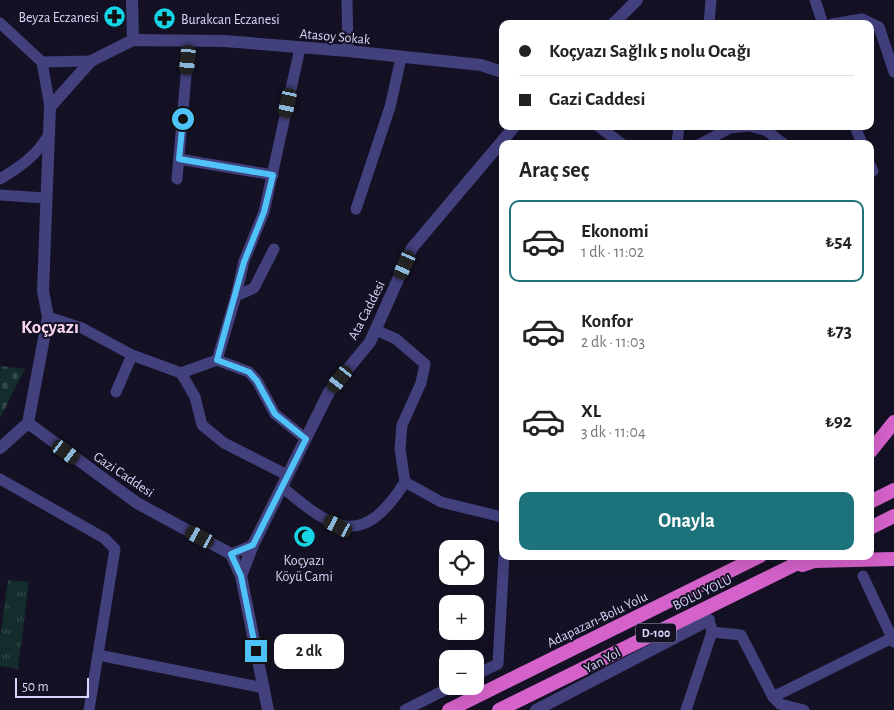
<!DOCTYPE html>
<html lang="tr">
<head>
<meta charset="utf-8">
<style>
  :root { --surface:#fff; --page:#f2f2f2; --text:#222; --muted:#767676; --line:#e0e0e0; --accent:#1d737b }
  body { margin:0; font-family:"Alegreya Sans",sans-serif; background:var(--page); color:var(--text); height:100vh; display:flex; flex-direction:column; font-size:19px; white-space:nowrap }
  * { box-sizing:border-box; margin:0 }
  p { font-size:16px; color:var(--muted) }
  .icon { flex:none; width:28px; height:28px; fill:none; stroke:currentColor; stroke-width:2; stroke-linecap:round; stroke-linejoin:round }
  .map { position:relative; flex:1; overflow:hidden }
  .panel { position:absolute; left:499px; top:140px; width:375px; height:420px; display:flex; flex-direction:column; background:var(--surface); border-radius:10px; box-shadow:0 5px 20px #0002 }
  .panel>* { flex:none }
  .hud { position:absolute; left:499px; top:20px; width:375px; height:110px; border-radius:10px; box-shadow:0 5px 20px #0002; display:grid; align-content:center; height:110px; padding:0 20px; background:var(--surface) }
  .tools { position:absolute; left:439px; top:540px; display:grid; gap:10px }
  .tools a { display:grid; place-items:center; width:45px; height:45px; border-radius:10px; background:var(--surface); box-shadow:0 5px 20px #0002; font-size:25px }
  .scale { position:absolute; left:15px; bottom:12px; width:74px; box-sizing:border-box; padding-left:5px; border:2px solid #dad6fb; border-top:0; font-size:14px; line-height:18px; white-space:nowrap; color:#dad6fb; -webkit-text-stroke:4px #131123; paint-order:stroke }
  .end { position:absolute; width:22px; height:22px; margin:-11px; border:6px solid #4fc3f7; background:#111; box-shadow:0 0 0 2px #111 }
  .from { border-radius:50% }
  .bubble { position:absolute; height:35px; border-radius:10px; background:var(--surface); box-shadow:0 5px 20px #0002; font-size:16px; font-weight:700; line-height:35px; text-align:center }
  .car { position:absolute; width:15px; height:30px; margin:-15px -8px; border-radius:6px; box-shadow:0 0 4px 1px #0007; background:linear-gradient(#222 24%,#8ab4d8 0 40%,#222 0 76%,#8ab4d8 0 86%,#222 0) }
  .hud b { display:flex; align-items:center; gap:18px; height:48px; font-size:19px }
  .hud b+b { border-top:1px solid var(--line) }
  .hud i { width:12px; height:12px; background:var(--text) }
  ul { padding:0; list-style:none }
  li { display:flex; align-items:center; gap:15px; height:82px; margin:0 10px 8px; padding:0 10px; border:2px solid transparent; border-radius:10px }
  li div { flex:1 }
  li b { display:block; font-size:19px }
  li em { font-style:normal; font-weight:700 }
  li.active { border-color:var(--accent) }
  li>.icon { width:45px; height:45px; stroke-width:1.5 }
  h2 { padding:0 20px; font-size:22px; line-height:60px }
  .cta { display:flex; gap:10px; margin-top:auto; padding:10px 20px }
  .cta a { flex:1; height:58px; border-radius:10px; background:var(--accent); color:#fff; font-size:20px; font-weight:700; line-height:58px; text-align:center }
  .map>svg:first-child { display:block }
  .cemetery { fill:url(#cemetery-stones) }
  .park { fill:url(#park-tufts) }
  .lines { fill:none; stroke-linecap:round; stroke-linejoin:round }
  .minor { stroke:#42407d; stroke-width:11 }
  .tertiary { stroke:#42407d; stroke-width:12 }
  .trunk { stroke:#d562ca; stroke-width:14 }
  .route { stroke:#4fc3f7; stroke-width:6 }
  .labels { text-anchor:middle; stroke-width:4; stroke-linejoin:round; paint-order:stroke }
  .shield { fill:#131123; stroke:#9e9bba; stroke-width:1 }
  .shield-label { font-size:12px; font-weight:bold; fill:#dad6fb }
  .poi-label { font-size:14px; fill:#dad6fb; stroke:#131123; text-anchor:end }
  .street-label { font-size:14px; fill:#dad6fb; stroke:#131123 }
  .district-label { font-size:19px; font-weight:bold; fill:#fbd8ef; stroke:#131123 }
</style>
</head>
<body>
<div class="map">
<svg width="894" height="710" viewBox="0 0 894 710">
  <defs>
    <pattern id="cemetery-stones" width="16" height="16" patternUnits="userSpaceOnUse" patternTransform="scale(1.25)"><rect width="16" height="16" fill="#142c2b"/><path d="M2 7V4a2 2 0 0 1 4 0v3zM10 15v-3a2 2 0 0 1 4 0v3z" fill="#364a4b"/></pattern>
    <pattern id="park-tufts" width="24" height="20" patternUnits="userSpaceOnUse" patternTransform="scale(1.25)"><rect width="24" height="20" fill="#142c2b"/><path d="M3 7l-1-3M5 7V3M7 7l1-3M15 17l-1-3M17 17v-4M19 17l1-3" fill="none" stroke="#364a4b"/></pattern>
  </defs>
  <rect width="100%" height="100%" fill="#131123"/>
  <!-- cemetery -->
  <path class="cemetery" d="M 0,366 L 25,369 L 0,418 Z"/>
  <!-- park -->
  <path class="park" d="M 8,580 L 29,582 L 18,669 L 0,666 L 0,637 Z"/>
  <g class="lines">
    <!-- minor -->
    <g class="minor">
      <path d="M 347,0 L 348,51"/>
      <path d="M 815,0 L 823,24"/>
      <path d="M 0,23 L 42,62 L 91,61"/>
      <path d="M 709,24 L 711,0"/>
      <path d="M 832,24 L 862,19 L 879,27 L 894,72"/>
      <path d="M 42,62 L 50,107"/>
      <path d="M 598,126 L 622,144"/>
      <path d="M 750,126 L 767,131 L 784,144"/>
      <path d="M 855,126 L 862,144"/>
      <path d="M 677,144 L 679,126"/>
      <path d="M 700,144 L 730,128 L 749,126"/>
      <path d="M 179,159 L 273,175"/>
      <path d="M 870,165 L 873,171 L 870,172"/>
      <path d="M 0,179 C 20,167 36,156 48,136"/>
      <path d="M 177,179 L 189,41"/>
      <path d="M 0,195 L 45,198"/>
      <path d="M 356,209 L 390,107 L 401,58"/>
      <path d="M 236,296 L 244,261 L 264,212 L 300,48"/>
      <path d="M 48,317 L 82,328 L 132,355 L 181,373 L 217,360 L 249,372 L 257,381 L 275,414 L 306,439"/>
      <path d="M 217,360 L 236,296 L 254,288 L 274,249"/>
      <path d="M 181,373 L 195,397 L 202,425 L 224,443 L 287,475"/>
      <path d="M 116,392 L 132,355"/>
      <path d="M 0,479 L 104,538 L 115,549 L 89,710"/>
      <path d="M 405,482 L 441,502 L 502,517"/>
      <path d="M 282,487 C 333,530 362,550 405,482 L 400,449 L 402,425 L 421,383 L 425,364 L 396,339 L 376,330"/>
      <path d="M 231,554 L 253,545"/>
      <path d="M 863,576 L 894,642"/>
      <path d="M 712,632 L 741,635 L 773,697 L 894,637"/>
      <path d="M 98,655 L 264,688"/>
      <path d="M 475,675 L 498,664 L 504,556"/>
      <path d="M 773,697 L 780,704 L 804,710"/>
      <path d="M 405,710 L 453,686"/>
      <path d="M 686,710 L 712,632 L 711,626"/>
    </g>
    <!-- tertiary -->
    <g class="tertiary">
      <path d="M 132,0 L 133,40"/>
      <path d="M 613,24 L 637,0"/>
      <path d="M 0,448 L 28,423"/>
      <path d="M 241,576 L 253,545 L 329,392 L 370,342 L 412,248 L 515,126"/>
      <path d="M 268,710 L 241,576 L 231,554 L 137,503 L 28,423 L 48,317 L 43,291 L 50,107 L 91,61 L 133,40 L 224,41 L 348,51 L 481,65 L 502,72"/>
      <path d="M 536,710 L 709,620"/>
    </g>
    <!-- trunk -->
    <g class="trunk">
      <path d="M 870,452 L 894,422"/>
      <path d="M 870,502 L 894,490"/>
      <path d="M 870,528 L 894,516"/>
      <path d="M 802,565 L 814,561 L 894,559"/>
      <path d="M 449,710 L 760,556"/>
      <path d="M 499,710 L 812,556"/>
    </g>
  </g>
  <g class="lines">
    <!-- route -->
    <path class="route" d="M 183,119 L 179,159 L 273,175 L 264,212 L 244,262 L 217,360 L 249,372 L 257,381 L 275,414 L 306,439 L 253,545 L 231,554 L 241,576 L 256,651"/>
  </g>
  <!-- icons -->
  <defs>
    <symbol id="pharmacy-disc" viewBox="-11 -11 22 22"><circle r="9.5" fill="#16d5e7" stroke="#131123"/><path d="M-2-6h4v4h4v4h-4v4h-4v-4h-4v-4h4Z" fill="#111"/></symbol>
    <symbol id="mosque-disc" viewBox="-11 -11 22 22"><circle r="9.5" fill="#16d5e7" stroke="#131123"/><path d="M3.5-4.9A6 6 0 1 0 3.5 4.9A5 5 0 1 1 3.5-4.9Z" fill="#111"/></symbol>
  </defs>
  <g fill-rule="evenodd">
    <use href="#pharmacy-disc" x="102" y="4" width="25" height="25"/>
    <use href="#pharmacy-disc" x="152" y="6" width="25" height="25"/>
    <use href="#mosque-disc" x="292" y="524" width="25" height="25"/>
  </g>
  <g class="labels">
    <!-- shield labels -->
    <rect class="shield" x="636" y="623.5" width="40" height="19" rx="4"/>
    <g class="shield-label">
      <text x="656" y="637">D-100</text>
    </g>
    <!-- poi labels -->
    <g class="poi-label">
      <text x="99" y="22">Beyza Eczanesi</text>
      <text x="181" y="24" text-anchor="start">Burakcan Eczanesi</text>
      <text x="304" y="565" text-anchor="middle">Koçyazı<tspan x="304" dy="16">Köyü Cami</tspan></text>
    </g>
    <!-- street labels -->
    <g class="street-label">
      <text transform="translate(335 36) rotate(5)" y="5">Atasoy Sokak</text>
      <text transform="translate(366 310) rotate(-63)" y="5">Ata Caddesi</text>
      <text transform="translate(124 474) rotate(34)" y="5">Gazi Caddesi</text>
      <text transform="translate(702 592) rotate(-26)" y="5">BOLU YOLU</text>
      <text transform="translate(597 619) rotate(-26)" y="5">Adapazarı-Bolu Yolu</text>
      <text transform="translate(602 660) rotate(-28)" y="5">Yan Yol</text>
    </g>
    <!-- district labels -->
    <g class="district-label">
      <text x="50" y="333">Koçyazı</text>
    </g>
  </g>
</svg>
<div class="tools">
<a><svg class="icon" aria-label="locate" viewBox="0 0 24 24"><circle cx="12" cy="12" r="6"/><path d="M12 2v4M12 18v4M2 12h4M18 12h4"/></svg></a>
<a>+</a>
<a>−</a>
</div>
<div class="scale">50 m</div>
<i class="end from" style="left:183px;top:119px"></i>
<i class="end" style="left:256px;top:651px"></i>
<div class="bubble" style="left:274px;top:634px;width:70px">2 dk</div>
<i class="car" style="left:188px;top:60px;rotate:185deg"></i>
<i class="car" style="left:288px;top:103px;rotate:192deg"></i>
<i class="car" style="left:405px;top:265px;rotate:204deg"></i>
<i class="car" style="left:340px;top:379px;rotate:219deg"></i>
<i class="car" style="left:66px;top:452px;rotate:126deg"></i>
<i class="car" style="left:338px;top:526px;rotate:297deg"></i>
<i class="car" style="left:200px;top:537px;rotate:298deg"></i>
<div class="hud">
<b><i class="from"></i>Koçyazı Sağlık 5 nolu Ocağı</b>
<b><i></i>Gazi Caddesi</b>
</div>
<section class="panel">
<h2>Araç seç</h2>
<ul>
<li class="active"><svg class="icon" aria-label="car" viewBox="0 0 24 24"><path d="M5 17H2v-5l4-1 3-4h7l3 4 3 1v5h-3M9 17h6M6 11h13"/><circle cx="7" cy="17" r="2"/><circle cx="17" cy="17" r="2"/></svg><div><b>Ekonomi</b><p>1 dk · 11:02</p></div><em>₺54</em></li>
<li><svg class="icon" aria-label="car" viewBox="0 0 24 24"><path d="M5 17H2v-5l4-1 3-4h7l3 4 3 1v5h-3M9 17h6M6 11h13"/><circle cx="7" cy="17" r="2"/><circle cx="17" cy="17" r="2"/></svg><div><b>Konfor</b><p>2 dk · 11:03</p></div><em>₺73</em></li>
<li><svg class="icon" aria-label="car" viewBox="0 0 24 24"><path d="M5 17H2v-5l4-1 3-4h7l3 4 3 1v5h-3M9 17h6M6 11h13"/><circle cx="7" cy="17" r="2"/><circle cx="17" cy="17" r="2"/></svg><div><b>XL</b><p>3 dk · 11:04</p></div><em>₺92</em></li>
</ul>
<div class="cta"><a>Onayla</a></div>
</section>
</div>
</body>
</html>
